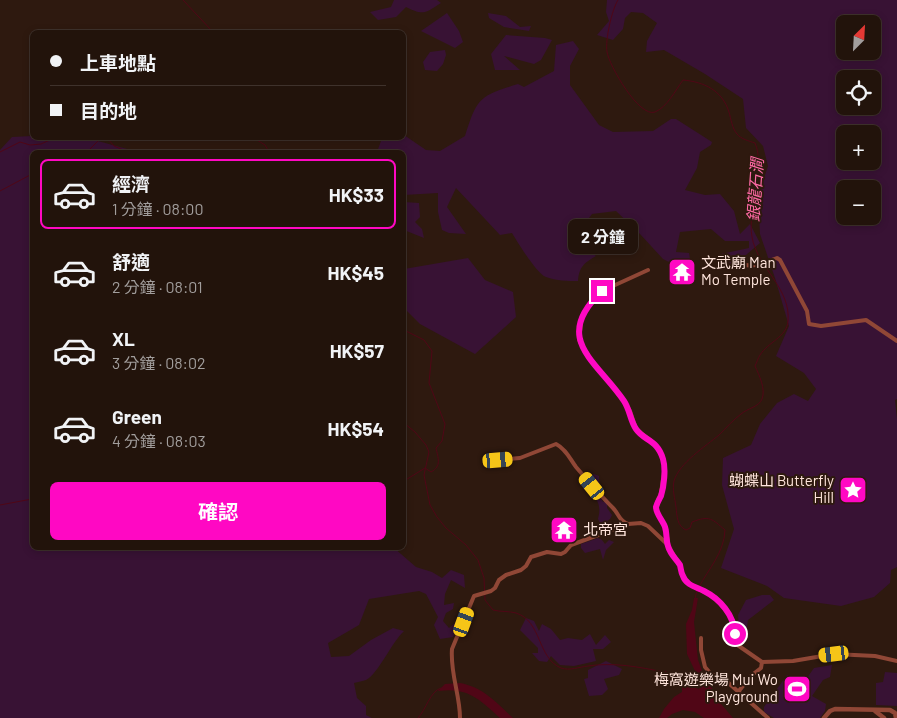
<!DOCTYPE html>
<html lang="zh-TW">
<head>
<meta charset="utf-8">
<style>
  :root { --surface:#22130b; --page:#2e2019; --text:#f1f3f6; --muted:#a29e9d; --line:#3f322c; --accent:#ff08c3 }
  body { margin:0; font-family:Barlow,"Noto Sans TC",sans-serif; background:var(--page); color:var(--text); height:100vh; display:flex; flex-direction:column; font-size:19px; white-space:nowrap }
  * { box-sizing:border-box; margin:0 }
  p { font-size:16px; color:var(--muted) }
  .icon { flex:none; width:28px; height:28px; fill:none; stroke:currentColor; stroke-width:2; stroke-linecap:round; stroke-linejoin:round }
  .map { position:relative; flex:1; overflow:hidden }
  .drawer { position:absolute; left:30px; top:150px; width:376px; height:400px; display:flex; flex-direction:column; background:var(--surface); border-radius:8px; box-shadow:0 2px 8px #0003,0 0 0 1px var(--line) }
  .drawer>* { flex:none }
  .banner { position:absolute; left:30px; top:30px; width:376px; height:110px; border-radius:8px; box-shadow:0 2px 8px #0003,0 0 0 1px var(--line); display:grid; align-content:center; height:110px; padding:0 20px; background:var(--surface) }
  .needle { width:32px; rotate:24deg }
  .buttons { position:absolute; left:836px; top:15px; display:grid; gap:10px }
  .buttons a { display:grid; place-items:center; width:45px; height:45px; border-radius:8px; background:var(--surface); box-shadow:0 2px 8px #0003,0 0 0 1px var(--line); font-size:25px }
  .end { position:absolute; width:22px; height:22px; margin:-11px; border:6px solid #ff08c3; background:#fff; box-shadow:0 0 0 2px #fff }
  .from { border-radius:50% }
  .bubble { position:absolute; height:35px; border-radius:8px; background:var(--surface); box-shadow:0 2px 8px #0003,0 0 0 1px var(--line); font-size:16px; font-weight:700; line-height:35px; text-align:center }
  .car { position:absolute; width:15px; height:30px; margin:-15px -8px; border-radius:6px; box-shadow:0 0 4px 1px #0007; background:linear-gradient(#f5c518 24%,#345 0 40%,#f5c518 0 76%,#345 0 86%,#f5c518 0) }
  .banner b { display:flex; align-items:center; gap:18px; height:48px; font-size:19px }
  .banner b+b { border-top:1px solid var(--line) }
  .banner i { width:12px; height:12px; background:var(--text) }
  ul { padding:9px 0 0; list-style:none }
  li { display:flex; align-items:center; gap:15px; height:70px; margin:0 10px 8px; padding:0 10px; border:2px solid transparent; border-radius:8px }
  li div { flex:1 }
  li b { display:block; font-size:19px }
  li em { font-style:normal; font-weight:700 }
  li.selected { border-color:var(--accent) }
  li>.icon { width:45px; height:45px; stroke-width:1.5 }
  .action { display:flex; gap:10px; margin-top:auto; padding:10px 20px }
  .action a { flex:1; height:58px; border-radius:8px; background:var(--accent); color:#fff; font-size:20px; font-weight:700; line-height:58px; text-align:center }
  .map>svg:first-child { display:block }
  .green { fill:#381234; fill-rule:evenodd }
  .water { fill:#500616 }
  .lines { fill:none; stroke-linecap:round; stroke-linejoin:round }
  .stream { stroke:#500616; stroke-width:1 }
  .minor { stroke:#904736; stroke-width:4 }
  .tertiary { stroke:#904736; stroke-width:4.5 }
  .route { stroke:#ff08c3; stroke-width:6 }
  .labels { text-anchor:middle; stroke-width:4; stroke-linejoin:round; paint-order:stroke }
  .poi-label { font-size:15px; fill:#ffe5dc; stroke:#2e190f; text-anchor:start }
  .water-label { font-size:16px; font-style:italic; fill:#ff6aa5; stroke:#2e190f }
</style>
</head>
<body>
<div class="map">
<svg width="897" height="718" viewBox="0 0 897 718">
  <rect width="100%" height="100%" fill="#2e190f"/>
  <!-- green -->
  <g class="green">
    <path d="M 394,0 L 437,0 L 441,3 C 425,13 424,16 406,7 L 396,17 L 378,20 L 370,12 L 391,7 Z"/>
    <path d="M 607,0 L 897,0 L 897,399 L 895,400 L 897,419 L 897,567 L 891,570 L 890,583 L 874,597 L 841,606 L 784,598 L 767,586 L 721,568 L 734,529 L 722,485 L 723,458 L 751,445 L 760,424 L 777,403 L 794,394 L 808,401 L 816,389 L 804,373 L 776,356 L 789,326 L 775,278 L 760,234 L 758,197 L 768,166 L 763,146 L 746,128 L 743,99 L 705,74 L 664,50 L 646,52 L 647,41 L 657,23 L 643,13 L 631,12 L 625,18 L 623,29 L 613,40 L 597,35 L 609,21 L 606,12 ZM 845,24 L 872,24 L 872,51 L 845,51 ZM 845,79 L 872,79 L 872,106 L 845,106 ZM 845,134 L 872,134 L 872,161 L 845,161 ZM 845,189 L 872,189 L 872,216 L 845,216 Z"/>
    <path d="M 447,13 L 459,31 L 463,42 L 455,48 L 421,31 Z"/>
    <path d="M 488,13 L 506,16 L 520,27 L 531,26 L 529,31 L 504,27 L 489,18 Z"/>
    <path d="M 506,35 L 545,38 L 552,40 L 541,60 L 534,64 L 504,56 L 520,70 L 495,70 L 491,54 Z"/>
    <path d="M 573,41 L 579,49 L 570,66 L 570,85 L 599,125 L 613,132 L 653,131 L 671,119 L 676,119 L 712,142 L 711,145 L 700,152 L 697,168 L 685,190 L 705,195 L 720,194 L 734,211 L 740,234 L 750,224 L 760,243 L 733,266 L 721,254 L 749,248 L 749,241 L 725,241 L 711,229 L 680,232 L 676,252 L 689,253 L 693,277 L 691,280 L 689,272 L 663,259 L 640,234 L 616,211 L 592,214 L 586,222 L 587,250 L 596,256 C 584,263 579,267 578,281 C 568,281 556,281 546,277 C 537,274 518,243 512,233 L 500,235 L 456,188 L 447,207 L 466,234 L 449,233 L 442,230 L 438,212 L 438,193 L 404,195 L 404,152 L 377,152 L 381,141 L 379,138 L 404,138 L 404,135 L 426,150 L 440,151 L 465,136 C 477,98 479,96 518,84 L 524,87 L 554,71 L 556,45 Z"/>
    <path d="M 445,50 L 446,55 L 443,64 L 437,71 L 425,70 L 423,62 L 430,52 Z"/>
    <path d="M 32,136 L 32,138 L 87,138 L 138,152 L 32,152 L 32,548 L 378,548 L 380,550 L 394,548 L 416,567 L 432,572 L 442,578 L 451,570 L 464,575 L 465,588 L 451,580 L 445,594 L 444,605 L 454,603 L 453,609 L 446,613 L 443,621 L 449,628 L 456,622 L 458,616 L 463,617 L 453,637 L 440,639 L 434,625 L 438,617 L 426,594 L 419,591 L 369,599 L 359,625 L 328,643 L 331,657 L 349,656 L 371,640 L 393,628 L 404,631 C 391,643 379,673 366,680 C 363,681 358,682 354,683 L 357,698 L 366,706 L 366,715 L 372,718 L 0,718 L 0,150 L 12,137 Z"/>
    <path d="M 404,202 L 419,203 L 420,217 L 415,222 L 422,229 L 424,238 L 404,230 Z"/>
    <path d="M 468,258 L 485,280 L 513,292 L 516,317 L 475,354 L 420,324 L 404,308 L 404,269 Z"/>
    <path d="M 594,474 L 599,476 L 600,497 L 603,502 L 608,499 L 607,508 L 612,515 L 610,519 L 601,525 L 598,519 C 602,504 597,496 583,489 L 584,483 Z"/>
    <path d="M 598,538 L 602,540 L 605,544 L 609,540 L 614,542 L 606,550 L 603,560 L 600,549 L 585,553 L 581,548 L 581,544 Z"/>
    <path d="M 762,595 L 770,595 L 774,600 L 748,620 L 745,640 L 740,640 L 738,615 L 746,600 Z"/>
    <path d="M 526,618 L 534,621 L 539,631 L 542,624 L 551,629 L 560,640 L 568,638 L 582,640 L 590,634 L 596,645 L 605,635 L 611,642 L 603,649 L 593,649 L 596,661 L 574,666 L 560,665 L 551,656 L 547,662 L 539,661 L 532,653 L 538,653 L 538,648 L 520,630 Z"/>
    <path d="M 606,661 L 622,669 L 619,675 L 604,679 L 608,689 L 602,695 L 589,696 L 584,679 L 588,678 L 588,670 Z"/>
    <path d="M 832,665 L 830,677 L 823,680 L 812,696 L 826,704 L 825,711 L 820,718 L 774,718 L 764,712 L 764,707 L 787,675 L 802,685 L 814,668 Z"/>
    <path d="M 885,672 L 897,673 L 897,706 L 876,705 L 876,683 L 883,682 Z"/>
  </g>
  <!-- water -->
  <g class="water">
    <path d="M 694,598 L 698,598 L 694,622 L 698,660 L 704,676 L 715,693 L 716,698 L 733,718 L 704,718 L 695,712 L 683,710 L 672,714 L 667,718 L 659,718 L 664,709 L 674,697 L 682,692 L 682,685 L 665,677 L 665,671 L 687,681 L 698,689 L 700,688 L 702,686 L 687,654 L 686,624 L 692,610 Z"/>
    <path d="M 460,683 C 483,687 497,703 513,718 L 500,718 C 479,699 468,687 438,691 L 445,684 Z"/>
  </g>
  <g class="lines">
    <!-- stream -->
    <g class="stream">
      <path d="M 183,0 L 213,32"/>
      <path d="M 618,0 C 612,9 605,40 607,52 C 609,65 639,118 655,112 C 667,107 675,91 683,80 C 704,82 722,90 729,112 C 731,119 732,128 737,134 C 741,139 749,141 755,143 C 766,168 747,209 752,237 C 757,267 791,288 788,321 C 787,337 768,342 760,355 C 758,358 757,362 755,366 C 759,375 766,389 762,399 C 759,407 748,408 741,414 C 733,420 726,428 719,435 C 706,446 679,463 674,481 C 672,489 675,499 676,507 C 677,516 677,526 686,530 L 690,528 L 692,522 C 710,515 712,519 725,530 C 724,553 709,568 699,587"/>
      <path d="M 254,138 L 265,145 L 269,152"/>
      <path d="M 0,152 L 20,142 L 30,145 L 41,144 L 52,139 L 108,139 L 114,146 L 128,152"/>
      <path d="M 87,152 L 98,141"/>
      <path d="M 0,191 L 32,174"/>
      <path d="M 404,330 L 424,340 L 432,351 L 429,383 L 445,424 L 442,441 L 436,448 C 438,458 442,466 431,472 L 425,468 L 404,481"/>
      <path d="M 404,423 L 415,432 L 426,445 L 429,452 L 424,475 L 430,505 L 437,517 L 446,528 L 466,545 L 478,560 L 484,578 L 485,600 L 493,610 C 501,612 509,611 516,613 C 542,621 537,658 561,668 C 570,671 579,667 588,666 C 614,662 639,667 664,672"/>
      <path d="M 0,505 L 32,499"/>
      <path d="M 695,599 L 697,590"/>
      <path d="M 418,718 C 426,710 430,691 441,688"/>
    </g>
    <!-- minor -->
    <g class="minor">
      <path d="M 741,264 C 755,268 764,263 777,258 L 780,260 L 807,311 L 809,324 L 821,326 L 866,320 L 897,341"/>
      <path d="M 648,270 L 602,291 L 594,298 L 582,316 L 579,340 L 589,357 L 624,401 L 630,411 L 636,429 L 654,443 L 661,454 L 664,464 L 664,472 L 661,493 L 657,502 L 656,510 L 666,528 L 668,545"/>
      <path d="M 498,460 L 520,458 L 556,444 C 566,449 570,459 576,467 C 588,481 600,495 613,508 C 619,514 619,521 628,524"/>
      <path d="M 701,638 L 701,650 L 705,667 L 711,674 L 724,679 L 768,718"/>
      <path d="M 738,692 L 752,675 L 761,668 L 762,662"/>
      <path d="M 460,718 C 460,695 450,673 452,649 L 474,596 L 491,591 L 495,588 L 499,580 L 506,575 L 521,570 L 526,566 L 531,557 L 547,552 L 561,554 L 565,552 L 571,545 L 628,524 L 641,523 L 648,526 L 668,545 L 680,566 L 683,577 L 690,585 L 715,597 L 731,617 L 735,626 L 735,641 L 736,644 L 762,662 L 793,661 L 834,654 L 875,656 L 897,661"/>
    </g>
    <!-- tertiary -->
    <g class="tertiary">
      <path d="M 875,711 L 884,718"/>
      <path d="M 824,718 L 830,711 L 835,709 L 890,710 L 895,713 L 896,718"/>
    </g>
  </g>
  <g class="lines">
    <!-- route -->
    <path class="route" d="M 602,291 C 551,339 597,361 624,401 C 630,410 630,420 636,429 C 644,441 657,439 663,459 C 666,469 664,486 661,496 C 659,500 657,503 656,507 C 656,514 663,521 665,527 C 667,533 666,540 668,546 C 670,554 676,559 680,565 C 681,569 681,573 683,576 C 686,585 696,587 704,591 C 720,599 734,615 735,634"/>
  </g>
  <!-- icons -->
  <defs>
    <symbol id="temple-square" viewBox="-11 -11 22 22"><rect x="-9" y="-9" width="18" height="18" rx="4" fill="#ff08c3" stroke="#2e190f"/><path d="M0-6L5-2H3V0L6.5 2.5H4V6H1.5V3h-3V6H-4V2.5H-6.5L-3 0V-2H-5Z" fill="#fff"/></symbol>
    <symbol id="sight-square" viewBox="-11 -11 22 22"><rect x="-9" y="-9" width="18" height="18" rx="4" fill="#ff08c3" stroke="#2e190f"/><path d="M0-6L1.8-2.2L6-1.7L2.9 1.2L3.7 5.4L0 3.3L-3.7 5.4L-2.9 1.2L-6-1.7L-1.8-2.2Z" fill="#fff"/></symbol>
    <symbol id="stadium-square" viewBox="-11 -11 22 22"><rect x="-9" y="-9" width="18" height="18" rx="4" fill="#ff08c3" stroke="#2e190f"/><path d="M0-5a6.5 5 0 1 0 0 10a6.5 5 0 1 0 0-10ZM-3.5-1.8h7v3.6h-7Z" fill="#fff"/></symbol>
  </defs>
  <g fill-rule="evenodd">
    <use href="#temple-square" x="666" y="256" width="32" height="32"/>
    <use href="#sight-square" x="837" y="474" width="32" height="32"/>
    <use href="#temple-square" x="548" y="514" width="32" height="32"/>
    <use href="#stadium-square" x="781" y="673" width="32" height="32"/>
  </g>
  <g class="labels">
    <!-- poi labels -->
    <g class="poi-label">
      <text x="701" y="268">文武廟 Man<tspan x="701" dy="17">Mo Temple</tspan></text>
      <text x="834" y="486" text-anchor="end">蝴蝶山 Butterfly<tspan x="834" dy="17">Hill</tspan></text>
      <text x="583" y="535">北帝宮</text>
      <text x="778" y="685" text-anchor="end">梅窩遊樂場 Mui Wo<tspan x="778" dy="17">Playground</tspan></text>
    </g>
    <!-- water labels -->
    <g class="water-label">
      <text transform="translate(755 190) rotate(-86)" y="6">銀龍石澗</text>
    </g>
  </g>
</svg>
<div class="buttons">
<a><svg class="needle" viewBox="-14 -14 28 28"><path d="M0-13l5 13h-10z" fill="#e53935"/><path d="M0 13l5-13h-10z" fill="#a29e9d"/></svg></a>
<a><svg class="icon" aria-label="locate" viewBox="0 0 24 24"><circle cx="12" cy="12" r="6"/><path d="M12 2v4M12 18v4M2 12h4M18 12h4"/></svg></a>
<a>+</a>
<a>−</a>
</div>
<i class="end from" style="left:735px;top:634px"></i>
<i class="end" style="left:602px;top:291px"></i>
<div class="bubble" style="left:568px;top:219px;width:70px">2 分鐘</div>
<i class="car" style="left:498px;top:460px;rotate:85deg"></i>
<i class="car" style="left:592px;top:486px;rotate:321deg"></i>
<i class="car" style="left:464px;top:622px;rotate:20deg"></i>
<i class="car" style="left:834px;top:654px;rotate:263deg"></i>
<div class="banner">
<b><i class="from"></i>上車地點</b>
<b><i></i>目的地</b>
</div>
<section class="drawer">
<ul>
<li class="selected"><svg class="icon" aria-label="car" viewBox="0 0 24 24"><path d="M5 17H2v-5l4-1 3-4h7l3 4 3 1v5h-3M9 17h6M6 11h13"/><circle cx="7" cy="17" r="2"/><circle cx="17" cy="17" r="2"/></svg><div><b>經濟</b><p>1 分鐘 · 08:00</p></div><em>HK$33</em></li>
<li><svg class="icon" aria-label="car" viewBox="0 0 24 24"><path d="M5 17H2v-5l4-1 3-4h7l3 4 3 1v5h-3M9 17h6M6 11h13"/><circle cx="7" cy="17" r="2"/><circle cx="17" cy="17" r="2"/></svg><div><b>舒適</b><p>2 分鐘 · 08:01</p></div><em>HK$45</em></li>
<li><svg class="icon" aria-label="car" viewBox="0 0 24 24"><path d="M5 17H2v-5l4-1 3-4h7l3 4 3 1v5h-3M9 17h6M6 11h13"/><circle cx="7" cy="17" r="2"/><circle cx="17" cy="17" r="2"/></svg><div><b>XL</b><p>3 分鐘 · 08:02</p></div><em>HK$57</em></li>
<li><svg class="icon" aria-label="car" viewBox="0 0 24 24"><path d="M5 17H2v-5l4-1 3-4h7l3 4 3 1v5h-3M9 17h6M6 11h13"/><circle cx="7" cy="17" r="2"/><circle cx="17" cy="17" r="2"/></svg><div><b>Green</b><p>4 分鐘 · 08:03</p></div><em>HK$54</em></li>
</ul>
<div class="action"><a>確認</a></div>
</section>
</div>
</body>
</html>
